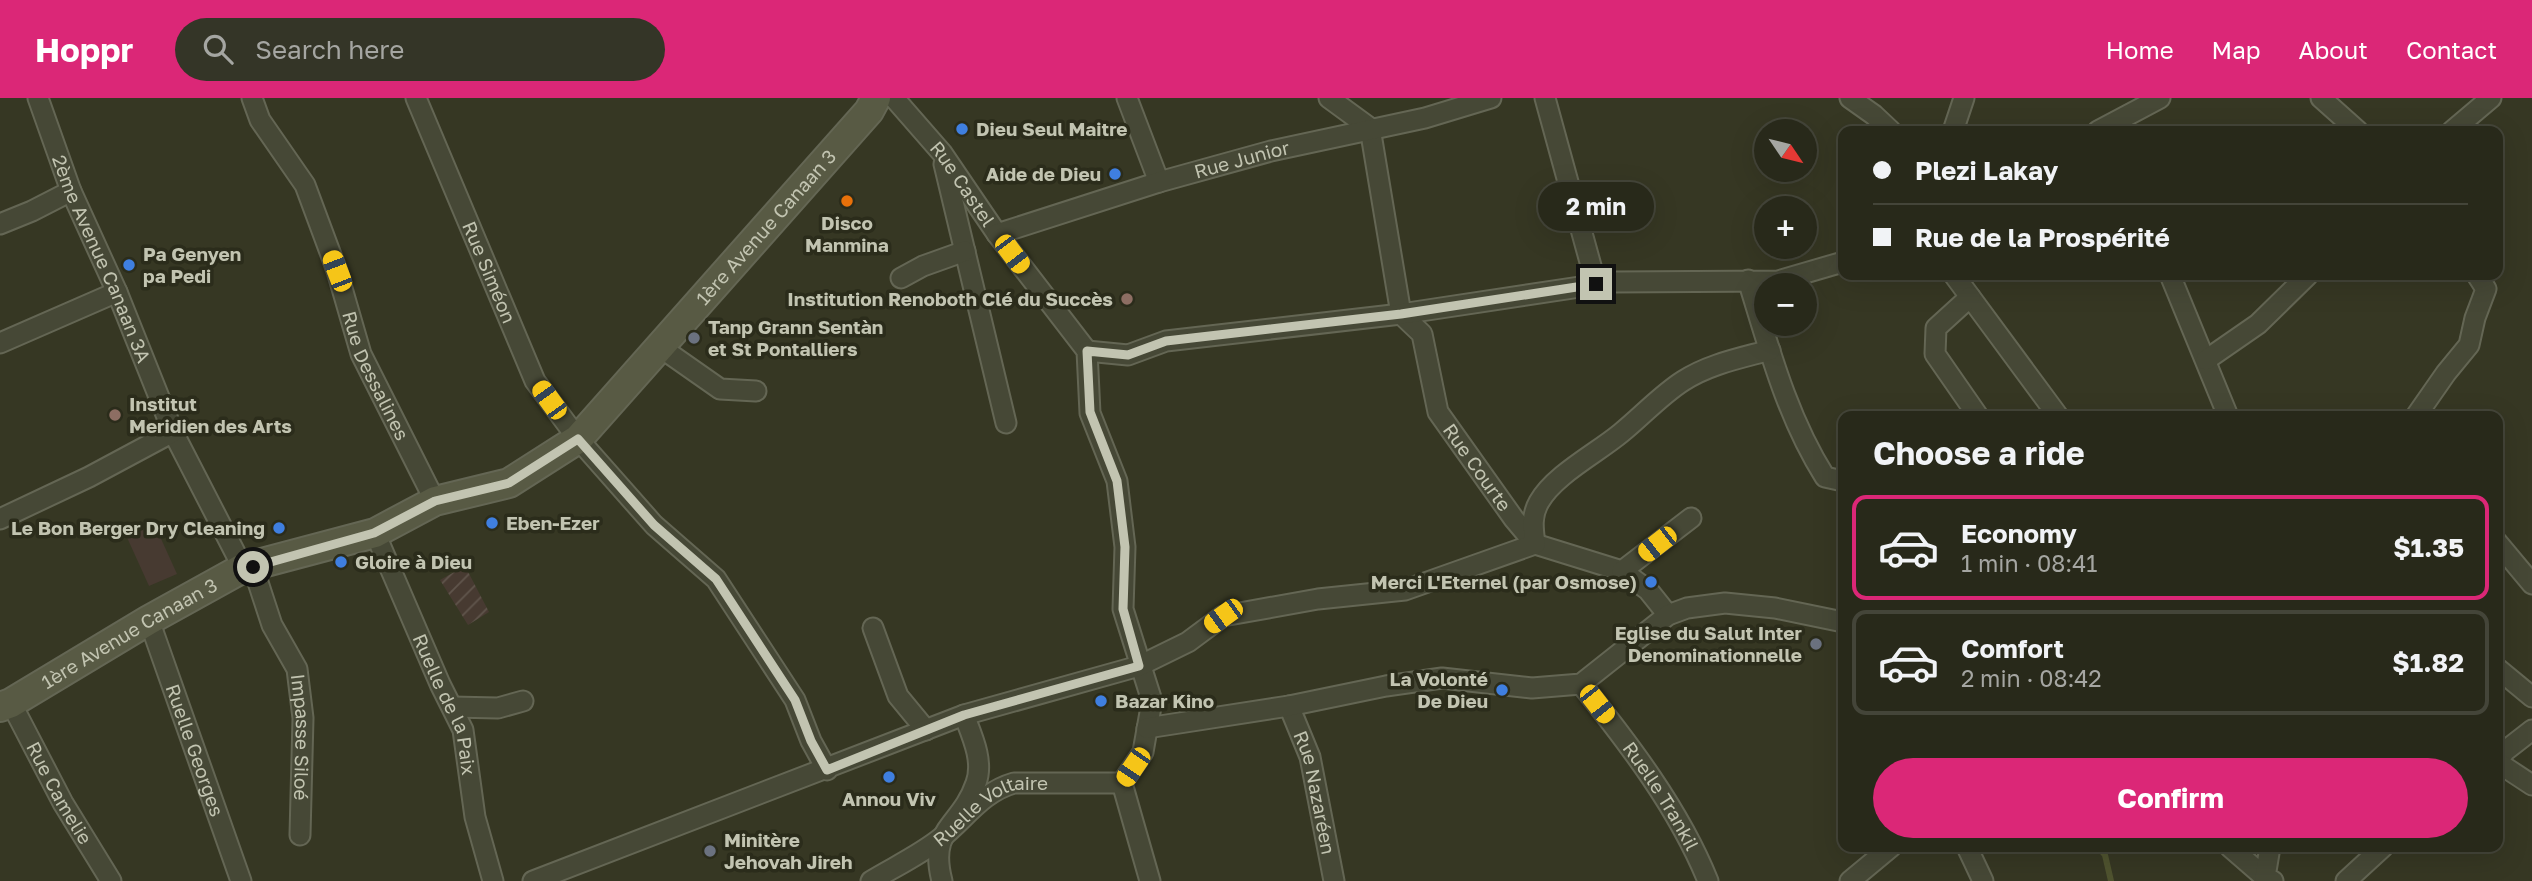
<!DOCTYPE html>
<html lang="en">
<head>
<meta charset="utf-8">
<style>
  :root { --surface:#28291a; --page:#343527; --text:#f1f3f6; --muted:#a5a6a2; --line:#444539; --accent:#db2777 }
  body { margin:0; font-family:"Golos Text",sans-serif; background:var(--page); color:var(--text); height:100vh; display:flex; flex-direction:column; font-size:26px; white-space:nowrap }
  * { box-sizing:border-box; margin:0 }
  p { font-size:23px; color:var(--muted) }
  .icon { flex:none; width:38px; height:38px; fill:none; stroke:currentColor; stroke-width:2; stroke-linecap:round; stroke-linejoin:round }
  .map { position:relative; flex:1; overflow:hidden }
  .details { position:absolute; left:1838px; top:313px; width:665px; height:441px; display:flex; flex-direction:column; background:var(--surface); border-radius:14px; box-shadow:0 7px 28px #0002,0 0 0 2px var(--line) }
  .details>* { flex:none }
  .guide { position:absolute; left:1838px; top:28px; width:665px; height:154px; border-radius:14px; box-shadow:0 7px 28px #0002,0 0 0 2px var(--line); display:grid; align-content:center; height:154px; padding:0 35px; background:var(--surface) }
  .needle { width:46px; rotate:125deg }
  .controls { position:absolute; left:1754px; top:21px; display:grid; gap:14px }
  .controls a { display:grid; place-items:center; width:63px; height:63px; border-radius:50%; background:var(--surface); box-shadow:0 7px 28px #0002,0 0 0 2px var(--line); font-size:35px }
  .end { position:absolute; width:32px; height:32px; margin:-16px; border:9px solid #c2c4b1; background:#111; box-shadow:0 0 0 4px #111 }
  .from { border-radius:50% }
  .bubble { position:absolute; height:49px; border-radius:24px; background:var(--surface); box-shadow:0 7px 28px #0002,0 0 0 2px var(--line); font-size:23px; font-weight:700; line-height:49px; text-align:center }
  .car { position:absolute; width:21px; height:42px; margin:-21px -10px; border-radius:9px; box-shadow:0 0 5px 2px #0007; background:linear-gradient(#f5c518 24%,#345 0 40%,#f5c518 0 76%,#345 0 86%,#f5c518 0) }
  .guide b { display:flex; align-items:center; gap:24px; height:66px; font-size:26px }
  .guide b+b { border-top:2px solid var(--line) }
  .guide i { width:18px; height:18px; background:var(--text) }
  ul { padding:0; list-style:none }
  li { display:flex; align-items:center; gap:21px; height:105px; margin:0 14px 10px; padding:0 21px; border:4px solid var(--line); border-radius:14px }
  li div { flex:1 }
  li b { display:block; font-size:26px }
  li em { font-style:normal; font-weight:700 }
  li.current { border-color:var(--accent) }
  li>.icon { width:63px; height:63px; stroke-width:1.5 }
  h2 { padding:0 35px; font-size:32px; line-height:84px }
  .action { display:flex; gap:14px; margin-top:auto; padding:14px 35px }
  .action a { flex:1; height:80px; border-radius:42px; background:var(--accent); color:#fff; font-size:28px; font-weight:700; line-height:80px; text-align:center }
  header { display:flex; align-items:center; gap:42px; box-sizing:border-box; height:98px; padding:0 35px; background:var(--accent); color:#fff }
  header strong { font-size:33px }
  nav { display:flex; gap:38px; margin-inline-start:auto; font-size:24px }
  .search { width:490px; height:63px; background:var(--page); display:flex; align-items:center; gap:18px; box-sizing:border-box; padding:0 24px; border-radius:38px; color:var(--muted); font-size:26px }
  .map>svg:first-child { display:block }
  .garden { fill:url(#garden-furrows) }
  .pitch { fill:#473a31 }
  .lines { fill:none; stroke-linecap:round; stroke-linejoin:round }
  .stream { stroke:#4f532f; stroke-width:6 }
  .minor-casing { stroke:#646654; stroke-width:23 }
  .secondary-casing { stroke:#646654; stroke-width:32 }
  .minor { stroke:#464836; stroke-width:19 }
  .secondary { stroke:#585a44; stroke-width:28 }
  .route { stroke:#c2c4b1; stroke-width:9 }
  .shop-dot { fill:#3f7fe0; stroke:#2b2c1b; stroke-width:2.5 }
  .food-dot { fill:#e8710a; stroke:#2b2c1b; stroke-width:2.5 }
  .education-dot { fill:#8d6e63; stroke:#2b2c1b; stroke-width:2.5 }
  .worship-dot { fill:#6b7280; stroke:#2b2c1b; stroke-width:2.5 }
  .labels { text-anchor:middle; stroke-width:7; stroke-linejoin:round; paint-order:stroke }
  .poi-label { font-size:19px; font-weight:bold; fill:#c2c4b1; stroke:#2b2c1b; text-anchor:start }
  .street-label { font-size:19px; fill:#c2c4b1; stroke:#2b2c1b }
</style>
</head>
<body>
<header>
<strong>Hoppr</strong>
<div class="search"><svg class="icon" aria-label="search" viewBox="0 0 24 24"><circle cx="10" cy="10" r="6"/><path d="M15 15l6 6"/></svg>Search here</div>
<nav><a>Home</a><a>Map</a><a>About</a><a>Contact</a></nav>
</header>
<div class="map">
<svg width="2532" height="783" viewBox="0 0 2532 783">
  <defs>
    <pattern id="garden-furrows" width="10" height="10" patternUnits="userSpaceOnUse" patternTransform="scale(1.75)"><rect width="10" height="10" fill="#473a31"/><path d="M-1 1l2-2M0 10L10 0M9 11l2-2" fill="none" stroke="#60554c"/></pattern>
  </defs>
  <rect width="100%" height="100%" fill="#363723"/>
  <!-- garden -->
  <path class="garden" d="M 465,468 L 489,514 L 468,527 L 440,482 Z"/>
  <!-- pitch -->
  <path class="pitch" d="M 153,423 L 177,476 L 149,488 L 125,435 Z"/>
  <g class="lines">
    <!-- stream -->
    <path class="stream" d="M 2098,749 L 2105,757 L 2111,783"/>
    <defs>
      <g id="minor">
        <path id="s1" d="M 38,0 L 71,93 L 117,194 L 173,334 L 243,470"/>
        <path id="s2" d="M 252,0 L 260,22 L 305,87 L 337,173 L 361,256 L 435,403"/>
        <path id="s3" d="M 416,0 L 535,283 L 578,341 L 654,427 L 716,481 L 795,602 L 811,643 L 827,672"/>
        <path id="s4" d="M 894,0 L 942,55 L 997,136 L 1087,253 L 1090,315 L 1117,383 L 1125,449 L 1123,511 L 1152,603 L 1143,654 L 1122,685 L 1150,783"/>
        <path d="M 1127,0 L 1159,84"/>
        <path id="s5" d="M 1329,0 L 1370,30 L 1401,216 L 1422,236 L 1438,314 L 1514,421 L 1535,446 L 1622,473 L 1648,492 L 1668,517"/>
        <path d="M 1545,0 L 1596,186"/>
        <path d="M 1850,0 L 1874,17 L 1891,33"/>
        <path d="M 2321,0 L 2358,33"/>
        <path d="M 1953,33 L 1964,0"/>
        <path d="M 2098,33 L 2160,0"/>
        <path d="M 2452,33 L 2491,0"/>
        <path d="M 944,66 L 1006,325"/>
        <path d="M 0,126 L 32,113 L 71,93"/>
        <path id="s6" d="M 997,136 L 1159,84 L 1271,53 L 1425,20 L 1491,0"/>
        <path d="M 1954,177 L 2058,318"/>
        <path d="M 2170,177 L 2228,318"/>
        <path d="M 901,180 L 923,168 L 965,153"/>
        <path d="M 1748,182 C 1769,250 1787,319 1825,379 L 1843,383"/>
        <path d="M 1970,199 L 1936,230 L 1935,256 L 1978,318"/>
        <path d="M 0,245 L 117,194"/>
        <path d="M 660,249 L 720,291 L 756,293"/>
        <path d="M 1087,253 L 1128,257 L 1166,243 L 1401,216 L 1613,184 L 1778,183 L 1843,164"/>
        <path d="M 2206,262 L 2258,226 L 2308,177"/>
        <path d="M 2416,318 L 2446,275 L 2469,247 L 2475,220 L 2486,191 L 2477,177"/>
        <path d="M 0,421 L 89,379 L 173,334"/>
        <path id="s7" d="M 375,435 L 440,586 L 463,632 L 475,719 L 493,783"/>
        <path d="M 2497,444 L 2532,486"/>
        <path id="s8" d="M 253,469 L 272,527 L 297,571 L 303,620 L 300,737"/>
        <path d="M 1622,473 L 1691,420"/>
        <path id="s9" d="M 149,522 L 241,783"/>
        <path d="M 873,530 L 898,598 L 926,632"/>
        <path d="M 2497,570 L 2532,599"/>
        <path id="s10" d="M 1581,586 C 1629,646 1679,711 1708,783"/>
        <path id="s11" d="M 11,605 L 63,705 L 111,783"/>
        <path id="s12" d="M 1289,608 L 1310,659 L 1334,783"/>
        <path d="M 452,609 L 498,610 L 523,603"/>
        <path d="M 1147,630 L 1289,608 L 1386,588 L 1442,580 L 1532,590 L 1581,586 L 1668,517 L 1687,510 L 1725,505 L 1775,510 L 1843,524"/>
        <path d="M 2497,663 L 2505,653 L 2532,632"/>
        <path d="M 2497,664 L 2532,687"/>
        <path d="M 1967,749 L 1983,783"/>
        <path d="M 2230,749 L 2269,783"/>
        <path d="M 2270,749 L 2265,779 L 2273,783"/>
        <path d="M 533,783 L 964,617 L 1139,568 L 1188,544 L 1223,518 L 1318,501 L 1405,492 L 1535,446 C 1533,431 1531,418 1539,404 C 1554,377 1597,355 1621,335 C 1642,318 1661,297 1683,283 C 1709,266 1741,260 1770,252"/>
        <path id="s13" d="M 871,783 C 894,769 920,757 941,740 C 966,720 982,694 1014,685 L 1122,685"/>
        <path d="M 942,783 C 928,729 961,729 976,685 C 984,663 972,638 964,617"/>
        <path d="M 1850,783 L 1891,749"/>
        <path d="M 2346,783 L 2383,749"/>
      </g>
      <g id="secondary">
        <path id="s14" d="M 0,609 L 11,605 L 149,522 L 243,470 L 375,435 L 435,403 L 509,385 L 578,341 L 869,13 L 876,0"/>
      </g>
    </defs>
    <!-- minor casing -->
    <use href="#minor" class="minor-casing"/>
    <!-- secondary casing -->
    <use href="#secondary" class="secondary-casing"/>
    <!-- minor -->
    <use href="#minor" class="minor"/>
    <!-- secondary -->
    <use href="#secondary" class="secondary"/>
  </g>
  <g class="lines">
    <!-- route -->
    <path class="route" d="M 253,469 L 374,435 L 435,403 L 509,385 L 578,341 L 654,427 L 716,481 L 795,602 L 811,643 L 827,672 L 964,617 L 1139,568 L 1123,511 L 1125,449 L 1117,383 L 1090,314 L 1087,253 L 1128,257 L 1166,243 L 1401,216 L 1596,186"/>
  </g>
  <!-- markers -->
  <g class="shop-dot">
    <circle cx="962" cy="31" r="7"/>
    <circle cx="1115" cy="76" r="7"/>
    <circle cx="129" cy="167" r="7"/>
    <circle cx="492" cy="425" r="7"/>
    <circle cx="279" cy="430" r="7"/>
    <circle cx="341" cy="464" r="7"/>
    <circle cx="1651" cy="484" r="7"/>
    <circle cx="1502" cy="592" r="7"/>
    <circle cx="1101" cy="603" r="7"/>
    <circle cx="889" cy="679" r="7"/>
  </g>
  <circle class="food-dot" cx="847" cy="103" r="7"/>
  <g class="education-dot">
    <circle cx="1127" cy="201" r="7"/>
    <circle cx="115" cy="317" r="7"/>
  </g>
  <g class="worship-dot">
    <circle cx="694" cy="240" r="7"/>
    <circle cx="1816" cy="546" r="7"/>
    <circle cx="710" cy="753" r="7"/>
  </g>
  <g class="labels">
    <!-- poi labels -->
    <g class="poi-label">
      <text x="976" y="38">Dieu Seul Maitre</text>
      <text x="1101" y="83" text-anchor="end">Aide de Dieu</text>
      <text x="847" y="132" text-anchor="middle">Disco<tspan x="847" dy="22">Manmina</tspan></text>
      <text x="143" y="163">Pa Genyen<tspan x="143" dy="22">pa Pedi</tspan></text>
      <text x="1113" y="208" text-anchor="end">Institution Renoboth Clé du Succès</text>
      <text x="708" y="236">Tanp Grann Sentàn<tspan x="708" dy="22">et St Pontalliers</tspan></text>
      <text x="129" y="313">Institut<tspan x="129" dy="22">Meridien des Arts</tspan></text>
      <text x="506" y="432">Eben-Ezer</text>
      <text x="265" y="437" text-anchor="end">Le Bon Berger Dry Cleaning</text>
      <text x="355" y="471">Gloire à Dieu</text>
      <text x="1637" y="491" text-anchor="end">Merci L'Eternel (par Osmose)</text>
      <text x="1802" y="542" text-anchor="end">Eglise du Salut Inter<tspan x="1802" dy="22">Denominationnelle</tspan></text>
      <text x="1488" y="588" text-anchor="end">La Volonté<tspan x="1488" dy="22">De Dieu</tspan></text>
      <text x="1115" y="610">Bazar Kino</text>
      <text x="889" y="708" text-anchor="middle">Annou Viv</text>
      <text x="724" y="749">Minitère<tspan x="724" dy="22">Jehovah Jireh</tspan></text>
    </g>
    <!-- street labels -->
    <g class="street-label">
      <text dy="7" stroke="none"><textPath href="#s6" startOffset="256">Rue Junior</textPath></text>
      <text dy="7" stroke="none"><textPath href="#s4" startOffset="110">Rue Castel</textPath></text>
      <text dy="7" stroke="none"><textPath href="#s14" startOffset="926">1ère Avenue Canaan 3</textPath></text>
      <text dy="7" stroke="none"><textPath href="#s1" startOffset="173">2ème Avenue Canaan 3A</textPath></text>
      <text dy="7" stroke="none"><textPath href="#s3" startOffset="189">Rue Siméon</textPath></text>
      <text dy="7" stroke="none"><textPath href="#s2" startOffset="306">Rue Dessalines</textPath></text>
      <text dy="7" stroke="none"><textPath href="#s5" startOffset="416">Rue Courte</textPath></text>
      <text dy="7" stroke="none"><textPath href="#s14" startOffset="149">1ère Avenue Canaan 3</textPath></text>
      <text dy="7" stroke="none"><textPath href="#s7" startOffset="186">Ruelle de la Paix</textPath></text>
      <text dy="7" stroke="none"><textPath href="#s8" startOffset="180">Impasse Siloé</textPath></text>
      <text dy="7" stroke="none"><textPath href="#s9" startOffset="138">Ruelle Georges</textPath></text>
      <text dy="7" stroke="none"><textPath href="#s11" startOffset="102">Rue Camelie</textPath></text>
      <text dy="7" stroke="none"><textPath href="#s12" startOffset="91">Rue Nazaréen</textPath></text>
      <text dy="7" stroke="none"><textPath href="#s10" startOffset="138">Ruelle Trankil</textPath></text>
      <text dy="7" stroke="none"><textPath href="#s13" startOffset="142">Ruelle Voltaire</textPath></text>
    </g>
  </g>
</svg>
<div class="controls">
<a><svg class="needle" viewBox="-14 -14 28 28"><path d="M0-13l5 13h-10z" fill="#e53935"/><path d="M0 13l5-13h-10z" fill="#a5a6a2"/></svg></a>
<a>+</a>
<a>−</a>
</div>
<i class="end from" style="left:253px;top:469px"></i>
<i class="end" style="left:1596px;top:186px"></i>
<div class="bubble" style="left:1538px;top:84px;width:116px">2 min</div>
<i class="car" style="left:1012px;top:156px;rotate:143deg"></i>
<i class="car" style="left:337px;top:173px;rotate:339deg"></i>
<i class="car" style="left:549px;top:302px;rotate:324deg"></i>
<i class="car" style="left:1657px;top:446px;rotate:232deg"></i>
<i class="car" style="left:1223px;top:518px;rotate:234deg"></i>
<i class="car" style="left:1597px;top:606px;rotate:142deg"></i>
<i class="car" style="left:1133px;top:669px;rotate:214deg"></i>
<div class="guide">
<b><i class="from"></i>Plezi Lakay</b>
<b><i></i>Rue de la Prospérité</b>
</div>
<section class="details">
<h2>Choose a ride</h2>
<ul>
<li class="current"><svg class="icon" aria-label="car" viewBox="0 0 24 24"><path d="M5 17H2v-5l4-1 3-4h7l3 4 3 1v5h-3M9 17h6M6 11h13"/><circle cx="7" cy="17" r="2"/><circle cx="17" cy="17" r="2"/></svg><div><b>Economy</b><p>1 min · 08:41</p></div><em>$1.35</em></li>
<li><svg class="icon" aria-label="car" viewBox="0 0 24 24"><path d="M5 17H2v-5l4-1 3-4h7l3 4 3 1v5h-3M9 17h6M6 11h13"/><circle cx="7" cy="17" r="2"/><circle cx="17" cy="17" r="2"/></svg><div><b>Comfort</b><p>2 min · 08:42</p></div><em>$1.82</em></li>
</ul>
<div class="action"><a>Confirm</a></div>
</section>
</div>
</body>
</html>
